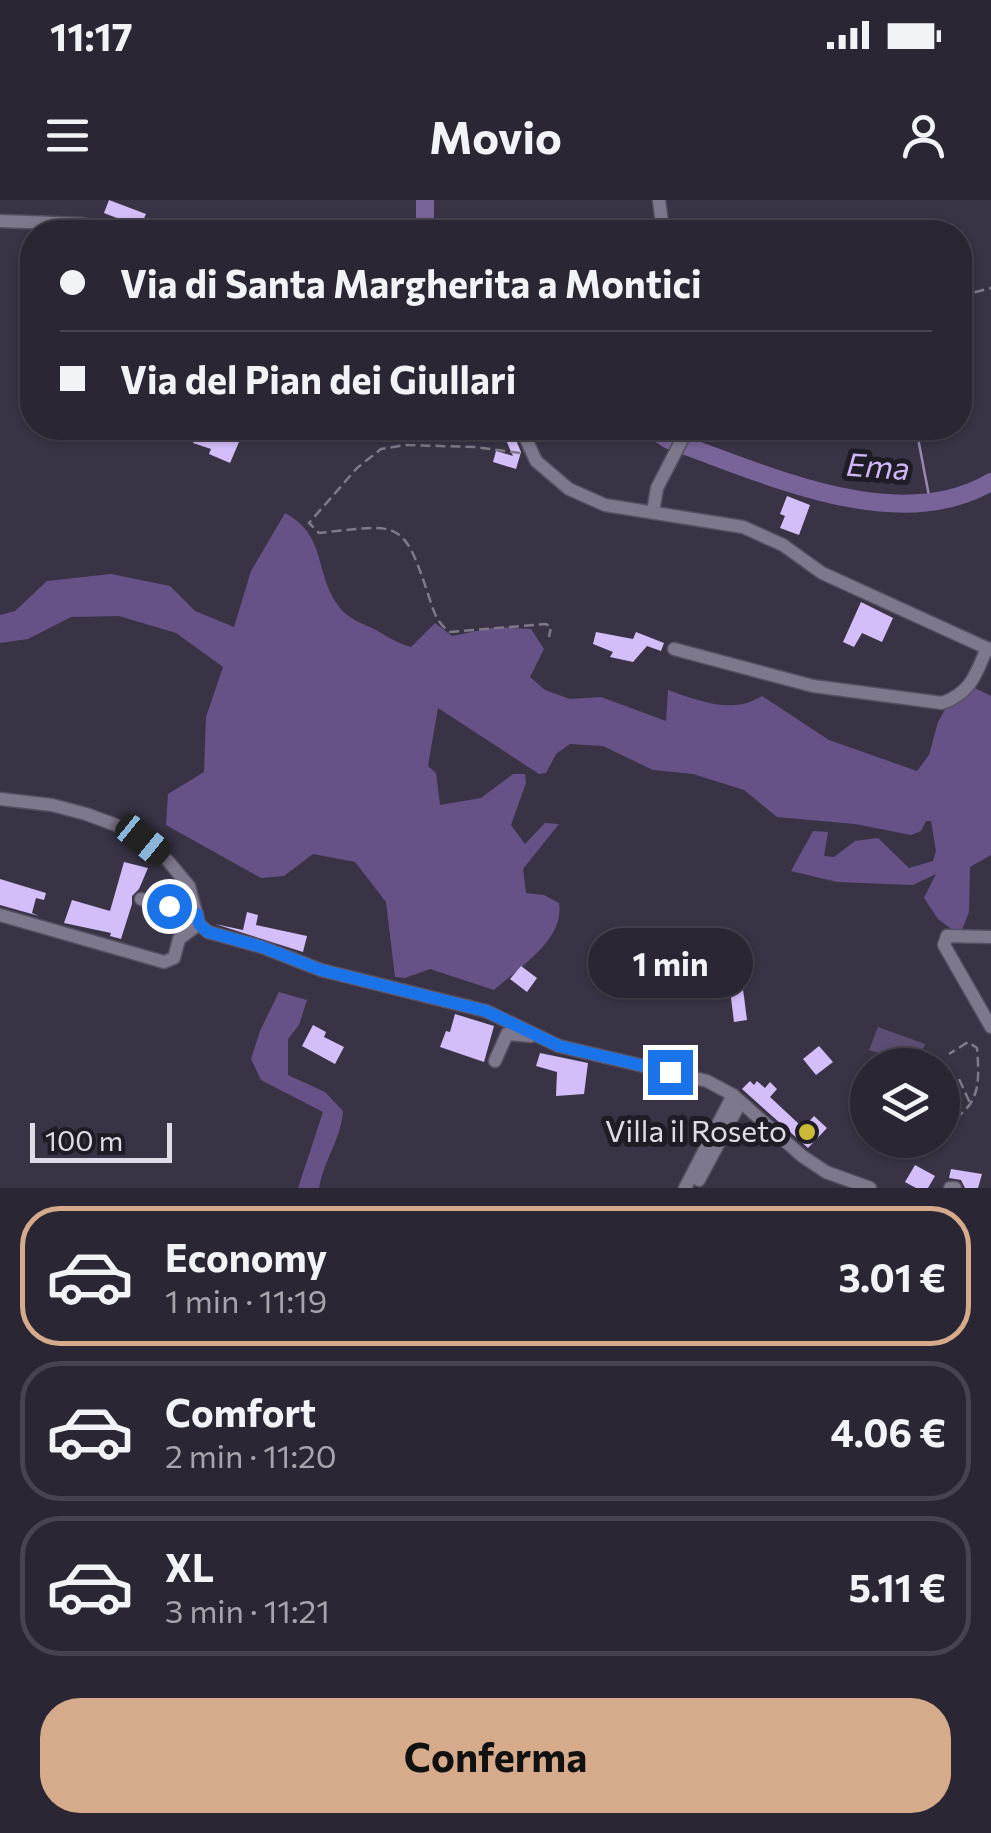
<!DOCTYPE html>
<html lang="it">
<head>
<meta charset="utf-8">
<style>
  :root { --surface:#2b2634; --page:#373240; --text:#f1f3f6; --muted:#a6a5ac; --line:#47434f; --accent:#d6ab8b }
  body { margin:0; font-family:Commissioner,sans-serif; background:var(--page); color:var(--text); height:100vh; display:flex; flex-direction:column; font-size:38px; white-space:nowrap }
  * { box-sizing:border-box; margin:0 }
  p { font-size:32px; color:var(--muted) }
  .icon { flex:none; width:55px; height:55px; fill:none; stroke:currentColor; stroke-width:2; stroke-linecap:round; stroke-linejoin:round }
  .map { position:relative; height:988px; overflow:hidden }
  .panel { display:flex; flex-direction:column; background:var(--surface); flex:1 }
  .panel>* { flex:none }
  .guide { position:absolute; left:20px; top:20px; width:952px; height:220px; border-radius:40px; box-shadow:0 2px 8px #0004,0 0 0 2px var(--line); display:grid; align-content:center; height:220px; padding:0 40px; background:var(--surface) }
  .fabs { position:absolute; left:850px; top:848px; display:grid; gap:20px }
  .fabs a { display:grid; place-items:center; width:110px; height:110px; border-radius:50%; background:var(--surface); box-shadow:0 2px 8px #0004,0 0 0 2px var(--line); font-size:50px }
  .scale { position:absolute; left:30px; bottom:25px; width:142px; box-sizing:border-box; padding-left:10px; border:5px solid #dfdbe7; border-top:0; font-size:28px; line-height:35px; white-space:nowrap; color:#dfdbe7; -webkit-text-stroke:8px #1f1c25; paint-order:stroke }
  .end { position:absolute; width:45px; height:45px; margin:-22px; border:12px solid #1a73e8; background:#fff; box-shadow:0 0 0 5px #fff }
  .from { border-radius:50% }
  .bubble { position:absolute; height:70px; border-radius:35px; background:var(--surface); box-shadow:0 2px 8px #0004,0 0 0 2px var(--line); font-size:32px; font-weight:700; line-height:70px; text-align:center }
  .car { position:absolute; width:30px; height:60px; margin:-30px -15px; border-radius:12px; box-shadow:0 0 8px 2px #0007; background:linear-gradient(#222 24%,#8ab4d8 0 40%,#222 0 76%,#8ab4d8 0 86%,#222 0) }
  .guide b { display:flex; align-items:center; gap:35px; height:95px; font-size:38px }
  .guide b+b { border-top:2px solid var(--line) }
  .guide i { width:25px; height:25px; background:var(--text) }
  ul { padding:18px 0 0; list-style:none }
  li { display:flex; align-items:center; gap:30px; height:140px; margin:0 20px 15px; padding:0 20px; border:5px solid var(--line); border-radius:40px }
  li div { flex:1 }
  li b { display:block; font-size:38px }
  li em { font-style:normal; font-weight:700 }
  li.active { border-color:var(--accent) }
  li>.icon { width:90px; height:90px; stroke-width:1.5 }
  .action { display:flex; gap:20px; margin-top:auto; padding:20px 40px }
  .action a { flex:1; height:115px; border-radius:40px; background:var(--accent); color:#111; font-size:40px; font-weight:700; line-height:115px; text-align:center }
  .status { display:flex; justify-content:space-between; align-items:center; height:70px; padding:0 50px; background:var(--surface); direction:ltr }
  .status svg { height:28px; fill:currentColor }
  header { display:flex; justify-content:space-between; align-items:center; height:130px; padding:0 40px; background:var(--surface); font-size:45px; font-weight:700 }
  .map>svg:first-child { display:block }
  .green { fill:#5c4e73 }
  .forest { fill:#675287 }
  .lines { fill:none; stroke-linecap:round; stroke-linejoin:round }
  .stream { stroke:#9888b1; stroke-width:2.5 }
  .river { stroke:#79649a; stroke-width:18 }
  .building { fill:#d4befa }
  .minor-casing { stroke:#565060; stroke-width:15 }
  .path { stroke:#7f7989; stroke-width:2.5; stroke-dasharray:10 5; stroke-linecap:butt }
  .minor { stroke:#7f788d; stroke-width:12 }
  .route { stroke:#1a73e8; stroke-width:12 }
  .poi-dot { fill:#ccb938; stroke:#1f1c25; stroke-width:4 }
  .labels { text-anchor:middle; stroke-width:10; stroke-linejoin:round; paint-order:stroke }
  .poi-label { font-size:30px; fill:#dfdbe7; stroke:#1f1c25; text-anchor:end }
  .water-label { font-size:32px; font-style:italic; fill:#cfb7f7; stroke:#1f1c25 }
</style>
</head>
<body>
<div class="status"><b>11:17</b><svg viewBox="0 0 49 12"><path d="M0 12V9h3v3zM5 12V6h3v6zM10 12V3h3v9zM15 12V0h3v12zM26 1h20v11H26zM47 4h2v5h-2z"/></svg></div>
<header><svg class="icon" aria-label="menu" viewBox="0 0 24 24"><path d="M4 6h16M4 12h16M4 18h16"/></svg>Movio<svg class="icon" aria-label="person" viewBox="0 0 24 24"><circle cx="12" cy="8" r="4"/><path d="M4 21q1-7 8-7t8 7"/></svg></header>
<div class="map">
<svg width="991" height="988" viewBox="0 0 991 988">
  <rect width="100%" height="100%" fill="#393345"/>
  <!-- green -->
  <path class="green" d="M 878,827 L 925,844 L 917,865 L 869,850 Z"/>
  <!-- forest -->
  <g class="forest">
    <path d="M 285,313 C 326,335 314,369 337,404 C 347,419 362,423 376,430 C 388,437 397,443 411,447 L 435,423 L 452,436 L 497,427 L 531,429 L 544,449 L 530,477 L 545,490 L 570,499 L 601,497 L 666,521 L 668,490 C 700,501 732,515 762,496 L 829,540 L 917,571 L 929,555 L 938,522 L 947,506 L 975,488 L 991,496 L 991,655 L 970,667 L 969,712 L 962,730 L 954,731 L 938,719 L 924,698 L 936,674 L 913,685 L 837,682 L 791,671 L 813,631 L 828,632 L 824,656 L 834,657 L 855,641 L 878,638 L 909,668 L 933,661 L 936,651 L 931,621 L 926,621 L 921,631 L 911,635 L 855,624 L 777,617 L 744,590 L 693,574 L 653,570 L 603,546 L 570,544 L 556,554 L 546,573 L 539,574 L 438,508 L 428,566 L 436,573 L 440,605 L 481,598 L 513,574 L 525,574 L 526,583 L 511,625 L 525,644 L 545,623 L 559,624 L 523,669 L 526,693 L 544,695 L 559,703 C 565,740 518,768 494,790 L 430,769 L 405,778 L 395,777 L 386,702 L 355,662 L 313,654 L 284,676 L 261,678 L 166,625 L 168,594 L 204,572 L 206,517 L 223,467 L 176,433 L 119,416 L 71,417 L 28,439 L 0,443 L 0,415 L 15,411 L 47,381 L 111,374 L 170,386 L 195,411 L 234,427 L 251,371 Z"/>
    <path d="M 279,792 L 307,800 L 299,825 L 288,839 L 288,875 L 325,892 L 343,911 C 341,939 324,960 319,988 L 298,988 L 323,912 L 261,880 L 251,859 L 260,831 Z"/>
  </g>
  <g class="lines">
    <!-- stream -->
    <path class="stream" d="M 916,228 L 930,301"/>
    <!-- river -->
    <g class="river">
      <path d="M 425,0 L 425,32"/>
      <path d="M 651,228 L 669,240 C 762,272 896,338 991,282"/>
    </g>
  </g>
  <!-- building -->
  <g class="building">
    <path d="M 109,0 L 146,14 L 140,27 L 104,13 Z"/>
    <path d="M 506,228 L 511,228 L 521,252 L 516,269 L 493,262 L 496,251 L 513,256 L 502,231 Z"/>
    <path d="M 196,232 L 211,232 L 239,242 L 230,263 L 209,254 L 211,249 L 193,243 Z"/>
    <path d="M 787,296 L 810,305 L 799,335 L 780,328 L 785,316 L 780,314 Z"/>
    <path d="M 861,402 L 893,418 L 882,442 L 862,433 L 854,447 L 843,442 Z"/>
    <path d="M 596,432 L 633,439 L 636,432 L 664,443 L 661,451 L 647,446 L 633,462 L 610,457 L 613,452 L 593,444 Z"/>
    <path d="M 124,662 L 148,668 L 139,689 L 132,696 L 132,704 L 121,739 L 110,736 L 111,733 L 64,723 L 72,700 L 110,711 Z"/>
    <path d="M 0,679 L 46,693 L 44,700 L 36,698 L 32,713 L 39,716 L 0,705 Z"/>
    <path d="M 247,712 L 258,715 L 256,725 L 307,736 L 303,752 L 215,724 L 243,730 Z"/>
    <path d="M 746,752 L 746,762 L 737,763 L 737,767 L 730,768 L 730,780 L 710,781 L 709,762 L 720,761 L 720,753 Z"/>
    <path d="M 521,766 L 537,778 L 527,792 L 510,779 Z"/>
    <path d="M 743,789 L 747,820 L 734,822 L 730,790 Z"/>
    <path d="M 455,814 L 494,826 L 484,862 L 440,847 L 446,831 L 450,832 Z"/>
    <path d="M 313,825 L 326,832 L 324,837 L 344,847 L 335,864 L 302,846 Z"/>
    <path d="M 819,846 L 833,862 L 816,875 L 803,859 Z"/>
    <path d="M 540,853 L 588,863 L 584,894 L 556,896 L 557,872 L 536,866 Z"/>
    <path d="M 750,881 L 754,885 L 757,881 L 765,888 L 770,882 L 777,889 L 770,897 L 799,924 L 805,926 L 814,916 L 827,928 L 808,948 L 742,889 Z"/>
    <path d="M 915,965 L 935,976 L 928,988 L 916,988 L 905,982 Z"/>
    <path d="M 951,969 L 982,974 L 978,988 L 965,988 L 961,980 L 949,978 Z"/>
  </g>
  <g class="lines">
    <defs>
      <g id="minor">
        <path d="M 659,0 L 663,32"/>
        <path d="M 0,21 L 82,24 L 124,32"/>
        <path d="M 260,32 L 262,27"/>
        <path d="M 29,148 L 32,122"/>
        <path d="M 521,228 L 536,261 L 569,289 L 605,305 L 743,327 L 783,345 L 822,373 L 991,450"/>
        <path d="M 653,312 L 657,288 L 688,228"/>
        <path d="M 674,449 L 813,486 L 942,503 C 971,493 976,474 987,448"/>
        <path d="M 0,599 L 52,605 L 86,614 L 116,625 L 143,640 L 168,661 L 189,686 L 199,724 L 208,732 L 262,747 L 321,770 L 486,811 L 559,846 L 707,881 L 733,895 L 802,956 L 826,972 L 870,988"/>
        <path d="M 141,699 L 197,714"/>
        <path d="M 0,715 L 164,762 L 174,758 L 179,739 L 199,724"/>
        <path d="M 991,737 L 947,736 L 944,745 L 991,827"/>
        <path d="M 495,861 L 507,834 L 531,836"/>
        <path d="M 699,980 L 740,903"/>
        <path d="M 685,988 L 733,895"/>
        <path d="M 950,988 L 955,988"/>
      </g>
    </defs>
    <!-- minor casing -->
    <use href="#minor" class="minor-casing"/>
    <!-- path -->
    <g class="path">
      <path d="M 960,96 L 991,88"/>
      <path d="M 520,253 L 475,247 L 405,245 L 381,249 L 357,268 L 309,323 L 319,333 C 402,324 403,318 430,400 C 434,413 438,424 450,432 L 546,424 L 551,427 L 549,437"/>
      <path d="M 959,879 L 970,903"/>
      <path d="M 862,926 L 868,924"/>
      <path d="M 942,926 C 980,907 980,887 977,848 L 968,842 L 949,854"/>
    </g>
    <!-- minor -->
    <use href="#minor" class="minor"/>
  </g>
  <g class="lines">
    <!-- route -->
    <path class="route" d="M 169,706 L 197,714 L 199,724 L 208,732 L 262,747 L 321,770 L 486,811 L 559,846 L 670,872"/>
  </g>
  <!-- markers -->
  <circle class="poi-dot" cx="807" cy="932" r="10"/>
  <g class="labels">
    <!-- poi labels -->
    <g class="poi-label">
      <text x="787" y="942">Villa il Roseto</text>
    </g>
    <!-- water labels -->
    <g class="water-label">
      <text transform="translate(878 267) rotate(4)" y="11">Ema</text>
    </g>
  </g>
</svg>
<div class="fabs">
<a><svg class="icon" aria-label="layers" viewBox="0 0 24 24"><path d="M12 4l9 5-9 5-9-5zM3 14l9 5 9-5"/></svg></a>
</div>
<div class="scale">100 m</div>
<i class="end from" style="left:169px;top:706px"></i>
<i class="end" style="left:670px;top:872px"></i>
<div class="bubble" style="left:588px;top:728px;width:165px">1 min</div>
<i class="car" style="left:143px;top:640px;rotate:129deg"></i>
<div class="guide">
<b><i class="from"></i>Via di Santa Margherita a Montici</b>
<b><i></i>Via del Pian dei Giullari</b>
</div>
</div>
<section class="panel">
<ul>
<li class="active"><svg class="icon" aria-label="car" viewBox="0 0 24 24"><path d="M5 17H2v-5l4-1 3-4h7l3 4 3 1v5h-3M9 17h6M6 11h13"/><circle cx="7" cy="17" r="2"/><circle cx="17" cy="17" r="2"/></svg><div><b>Economy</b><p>1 min · 11:19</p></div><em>3.01 €</em></li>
<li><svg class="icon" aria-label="car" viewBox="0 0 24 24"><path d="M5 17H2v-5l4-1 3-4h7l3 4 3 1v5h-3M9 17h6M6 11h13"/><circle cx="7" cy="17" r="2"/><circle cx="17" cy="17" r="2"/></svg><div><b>Comfort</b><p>2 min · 11:20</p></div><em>4.06 €</em></li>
<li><svg class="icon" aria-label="car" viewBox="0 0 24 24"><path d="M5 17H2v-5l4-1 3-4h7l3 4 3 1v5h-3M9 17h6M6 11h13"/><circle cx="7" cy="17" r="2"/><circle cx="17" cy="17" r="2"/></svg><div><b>XL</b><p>3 min · 11:21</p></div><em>5.11 €</em></li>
</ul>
<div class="action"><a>Conferma</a></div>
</section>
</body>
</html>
